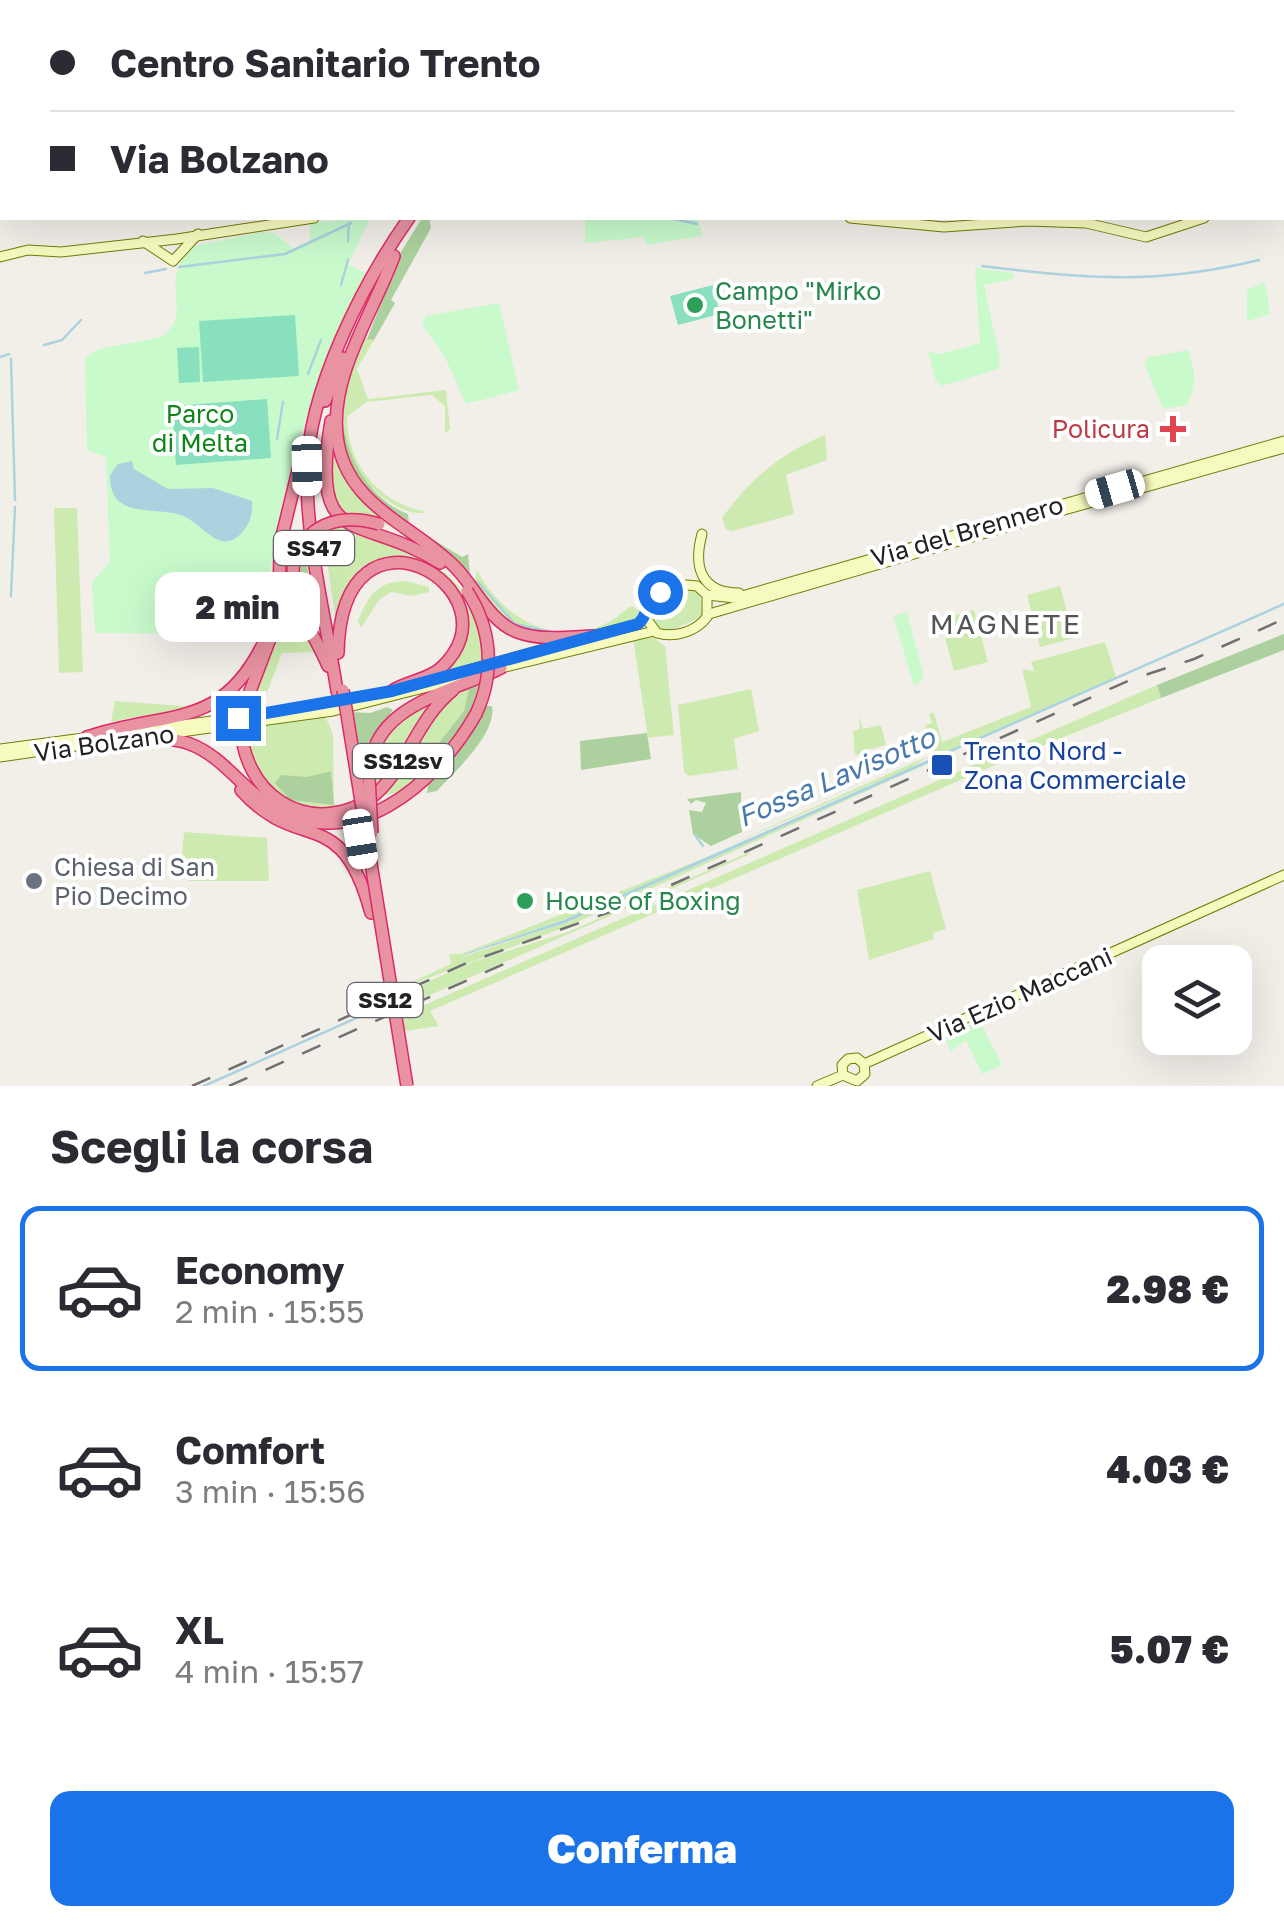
<!DOCTYPE html>
<html lang="it">
<head>
<meta charset="utf-8">
<style>
  :root { --surface:#fff; --page:#f2f2f3; --text:#2b2b33; --muted:#7c7c81; --line:#e1e1e2; --accent:#1a73e8 }
  body { margin:0; font-family:"Golos Text",sans-serif; background:var(--page); color:var(--text); height:100vh; display:flex; flex-direction:column; font-size:38px; white-space:nowrap }
  * { box-sizing:border-box; margin:0 }
  p { font-size:32px; color:var(--muted) }
  .icon { flex:none; width:55px; height:55px; fill:none; stroke:currentColor; stroke-width:2; stroke-linecap:round; stroke-linejoin:round }
  .map { position:relative; height:1086px; overflow:hidden }
  .details { display:flex; flex-direction:column; background:var(--surface); flex:1 }
  .details>* { flex:none }
  .top-card { position:absolute; left:0px; top:0px; width:1285px; height:220px; box-shadow:0 10px 40px #0002; display:grid; align-content:center; height:220px; padding:0 50px; background:var(--surface) }
  .fabs { position:absolute; left:1142px; top:945px; display:grid; gap:20px }
  .fabs a { display:grid; place-items:center; width:110px; height:110px; border-radius:20px; background:var(--surface); box-shadow:0 10px 40px #0002; font-size:50px }
  .end { position:absolute; width:45px; height:45px; margin:-22px; border:12px solid #1a73e8; background:#fff; box-shadow:0 0 0 5px #fff }
  .from { border-radius:50% }
  .bubble { position:absolute; height:70px; border-radius:20px; background:var(--surface); box-shadow:0 10px 40px #0002; font-size:32px; font-weight:800; line-height:70px; text-align:center }
  .car { position:absolute; width:30px; height:60px; margin:-30px -15px; border-radius:12px; box-shadow:0 0 8px 2px #0007; background:linear-gradient(#fff 24%,#345 0 40%,#fff 0 76%,#345 0 86%,#fff 0) }
  .top-card b { display:flex; align-items:center; gap:35px; height:95px; font-size:38px }
  .top-card b+b { border-top:2px solid var(--line) }
  .top-card i { width:25px; height:25px; background:var(--text) }
  ul { padding:0; list-style:none }
  li { display:flex; align-items:center; gap:30px; height:165px; margin:0 20px 15px; padding:0 30px; border:5px solid transparent; border-radius:20px }
  li div { flex:1 }
  li b { display:block; font-size:38px }
  li em { font-style:normal; font-weight:800 }
  li.on { border-color:var(--accent) }
  li>.icon { width:90px; height:90px; stroke-width:1.5 }
  h2 { padding:0 50px; font-size:45px; line-height:120px }
  .cta { display:flex; gap:20px; margin-top:auto; padding:20px 50px }
  .cta a { flex:1; height:115px; border-radius:20px; background:var(--accent); color:#fff; font-size:40px; font-weight:800; line-height:115px; text-align:center }
  .map>svg:first-child { display:block }
  .grass { fill:#cdebb0 }
  .forest { fill:#add19e }
  .park { fill:#c8facc }
  .pitch { fill:#88e0be }
  .water { fill:#aad3df }
  .lines { fill:none; stroke-linecap:round; stroke-linejoin:round }
  .stream { stroke:#aad3df; stroke-width:2.5 }
  .highway-tunnel { stroke:#c8c6c1; stroke-width:11; stroke-dasharray:11 5.5; stroke-linecap:butt }
  .secondary-casing { stroke:#707d05; stroke-width:11 }
  .highway-casing { stroke:#dc2a67; stroke-width:14 }
  .secondary { stroke:#f7fabf; stroke-width:9 }
  .highway { stroke:#e892a2; stroke-width:11 }
  .rail { stroke:#707070; stroke-width:2.5; stroke-dasharray:20 20; stroke-linecap:butt }
  .highway-bridge-casing { stroke:#dc2a67; stroke-width:14; stroke-linecap:butt }
  .highway-bridge { stroke:#e892a2; stroke-width:11 }
  .route { stroke:#1a73e8; stroke-width:12 }
  .leisure-dot { fill:#2e9e5b; stroke:#fff; stroke-width:4 }
  .health-dot { fill:#e0444e; stroke:#fff; stroke-width:4 }
  .transit-dot { fill:#1a4fb4; stroke:#fff; stroke-width:4 }
  .worship-dot { fill:#6b7280; stroke:#fff; stroke-width:4 }
  .labels { text-anchor:middle; stroke-width:8; stroke-linejoin:round; paint-order:stroke }
  .shield { fill:#fff; stroke:#646464; stroke-width:2.5 }
  .shield-label { font-size:22px; font-weight:bold; fill:#222 }
  .leisure-label { font-size:25px; fill:#27864d; stroke:#fff; text-anchor:start }
  .park-label { font-size:25px; fill:#0c8416; stroke:#fff }
  .health-label { font-size:25px; fill:#be3a42; stroke:#fff; text-anchor:end }
  .street-label { font-size:25px; fill:#222; stroke:#fff }
  .transit-label { font-size:25px; fill:#164399; stroke:#fff; text-anchor:start }
  .worship-label { font-size:25px; fill:#5b616d; stroke:#fff; text-anchor:start }
  .neighbourhood-label { font-size:28px; letter-spacing:2.5px; fill:#555; stroke:#fff }
  .water-label { font-size:28px; font-style:italic; fill:#4a7aab; stroke:#fff }
</style>
</head>
<body>
<div class="map">
<svg width="1284" height="1086" viewBox="0 0 1284 1086">
  <rect width="100%" height="100%" fill="#f2efe9"/>
  <!-- grass -->
  <g class="grass">
    <path d="M 365,337 L 374,340 L 357,369 L 368,399 L 446,390 L 450,429 L 445,433 L 445,406 L 432,395 L 366,402 L 347,417 C 347,465 380,504 427,512 C 394,521 345,466 339,435 C 332,403 352,365 365,337 Z"/>
    <path d="M 825,435 L 827,460 L 786,475 L 794,514 L 733,531 L 726,529 L 722,518 C 750,479 781,453 825,435 Z"/>
    <path d="M 334,441 L 397,527 L 343,515 L 327,484 Z"/>
    <path d="M 54,508 L 77,508 L 83,672 L 59,673 Z"/>
    <path d="M 343,522 C 383,549 434,550 464,593 L 458,596 C 418,537 359,555 335,615 L 322,528 Z"/>
    <path d="M 477,570 C 501,616 552,648 605,624 C 615,620 622,612 631,606 L 639,610 L 640,616 L 634,622 C 597,630 537,650 504,620 C 493,610 484,596 474,584 Z"/>
    <path d="M 406,581 L 429,587 L 429,592 L 413,596 L 391,592 L 379,600 L 361,628 L 358,621 C 368,596 377,581 406,581 Z"/>
    <path d="M 1060,586 L 1074,638 L 1040,647 L 1027,595 Z"/>
    <path d="M 684,588 L 700,592 L 702,617 L 669,631 L 657,628 L 650,618 L 652,602 Z"/>
    <path d="M 461,604 L 475,612 L 486,662 L 437,676 L 451,661 Z"/>
    <path d="M 974,610 L 988,662 L 954,671 L 940,619 Z"/>
    <path d="M 278,628 L 310,636 L 319,652 L 282,653 L 266,695 L 251,696 Z"/>
    <path d="M 651,636 L 665,646 L 674,735 L 648,738 L 633,638 Z"/>
    <path d="M 1105,642 L 1116,677 L 933,758 L 925,725 L 932,723 L 929,714 L 934,713 L 942,742 L 1031,707 L 1022,669 L 1034,671 L 1031,662 Z"/>
    <path d="M 484,680 L 475,708 L 407,790 L 378,797 C 411,744 425,708 484,680 Z"/>
    <path d="M 1157,685 L 1161,698 L 1004,761 L 430,1011 L 439,1026 L 399,1032 L 397,1017 Z"/>
    <path d="M 751,689 L 759,731 L 734,739 L 738,769 L 689,776 L 684,772 L 678,705 Z"/>
    <path d="M 435,700 C 408,726 397,765 373,794 C 371,735 386,726 435,700 Z"/>
    <path d="M 115,701 L 183,706 L 213,702 L 140,720 L 139,716 L 111,722 Z"/>
    <path d="M 325,716 L 333,734 L 334,805 L 350,802 L 350,806 C 288,819 254,787 244,727 Z"/>
    <path d="M 859,716 L 863,729 L 881,725 L 886,745 L 864,751 L 863,765 L 860,754 L 855,755 L 853,731 L 860,729 Z"/>
    <path d="M 929,756 L 912,767 L 720,849 Z"/>
    <path d="M 931,762 L 566,927 L 393,991 L 451,964 L 449,954 L 461,954 L 720,852 L 564,920 L 467,953 L 458,962 L 467,955 L 565,923 Z"/>
    <path d="M 184,832 L 267,838 L 269,881 L 189,881 L 190,868 L 181,867 Z"/>
    <path d="M 750,852 L 748,855 L 396,1010 L 394,996 L 473,962 L 568,932 Z"/>
    <path d="M 930,871 L 946,929 L 933,933 L 934,939 L 869,960 L 857,890 Z"/>
  </g>
  <!-- forest -->
  <g class="forest">
    <path d="M 0,0 L 242,0 L 258,2 L 2,2 L 0,57 Z"/>
    <path d="M 422,218 L 429,218 L 431,228 L 391,300 L 395,303 L 374,340 L 367,339 L 401,252 Z"/>
    <path d="M 343,422 C 347,459 372,501 408,514 L 409,525 L 462,557 L 468,554 L 470,574 L 366,494 L 345,454 Z"/>
    <path d="M 305,557 L 318,617 L 315,626 L 301,606 L 296,569 Z"/>
    <path d="M 1284,634 L 1284,650 L 1161,698 L 1157,685 Z"/>
    <path d="M 478,685 L 470,719 L 420,777 L 410,780 L 464,711 L 469,689 Z"/>
    <path d="M 486,706 L 492,706 C 497,734 455,771 437,791 L 427,793 L 429,777 Z"/>
    <path d="M 387,707 L 393,710 L 367,744 L 364,801 L 350,712 L 370,713 Z"/>
    <path d="M 647,733 L 651,759 L 581,770 L 580,741 Z"/>
    <path d="M 331,771 L 334,805 L 290,800 L 275,783 L 281,775 L 307,777 Z"/>
    <path d="M 741,792 L 742,832 L 711,846 L 693,834 L 689,810 L 702,812 L 706,803 L 696,800 L 691,804 L 687,799 Z"/>
  </g>
  <!-- park -->
  <g class="park">
    <path d="M 585,218 L 697,218 L 703,236 L 646,245 L 644,237 L 585,243 Z"/>
    <path d="M 370,219 L 348,264 L 369,275 C 317,375 277,483 268,596 L 236,610 L 220,623 L 221,628 L 206,634 L 95,633 L 92,582 L 110,562 L 106,457 L 87,450 L 85,358 L 98,349 L 162,337 C 189,315 169,295 178,268 C 180,261 187,255 190,247 L 262,232 L 274,233 L 294,249 L 310,240 L 310,222 Z"/>
    <path d="M 975,268 L 1013,273 L 1014,279 L 984,285 L 1000,360 L 998,369 L 942,386 L 936,381 L 928,352 L 941,354 L 980,343 Z"/>
    <path d="M 1265,282 L 1270,314 L 1247,321 L 1247,290 Z"/>
    <path d="M 499,303 L 519,390 L 466,404 L 444,355 L 422,325 L 426,316 Z"/>
    <path d="M 1188,350 C 1194,372 1199,380 1187,405 L 1163,409 L 1144,362 L 1149,357 Z"/>
    <path d="M 907,612 L 924,678 L 914,686 L 893,616 Z"/>
    <path d="M 979,1020 L 1002,1065 L 982,1074 L 966,1040 L 951,1051 L 944,1037 Z"/>
  </g>
  <!-- pitch -->
  <g class="pitch">
    <path d="M 713,285 L 720,314 L 678,325 L 670,296 Z"/>
    <path d="M 295,315 L 299,376 L 203,382 L 199,321 Z"/>
    <path d="M 199,347 L 200,382 L 179,383 L 177,348 Z"/>
    <path d="M 267,399 L 271,458 L 176,465 L 172,406 Z"/>
  </g>
  <!-- water -->
  <g class="water">
    <path d="M 132,461 L 134,469 L 168,489 L 213,488 L 252,501 C 253,512 251,521 244,530 C 221,560 202,522 181,515 C 154,506 109,520 110,475 L 118,464 Z"/>
    <path d="M 930,759 L 931,762 L 565,923 L 467,954 L 458,962 L 467,953 L 564,920 Z"/>
  </g>
  <g class="lines">
    <!-- stream -->
    <g class="stream">
      <path d="M 670,218 L 697,224"/>
      <path d="M 348,241 L 349,223"/>
      <path d="M 982,266 C 1085,279 1157,285 1259,260"/>
      <path d="M 179,267 L 285,254 L 351,223"/>
      <path d="M 145,273 L 166,269"/>
      <path d="M 341,285 L 348,260"/>
      <path d="M 44,345 L 62,340 L 81,320"/>
      <path d="M 0,357 L 9,354"/>
      <path d="M 11,359 L 15,500"/>
      <path d="M 308,374 L 321,340"/>
      <path d="M 277,439 L 283,402"/>
      <path d="M 478,582 L 515,624 L 551,632"/>
      <path d="M 11,596 L 15,507"/>
      <path d="M 928,761 L 1284,604"/>
      <path d="M 695,835 L 703,846"/>
      <path d="M 204,1086 L 390,1003"/>
    </g>
    <!-- highway-tunnel -->
    <g class="highway-tunnel">
      <path d="M 1057,2 L 1061,0"/>
      <path d="M 1076,2 L 1079,0"/>
    </g>
    <defs>
      <g id="secondary">
        <path d="M 1166,2 L 1174,0"/>
        <path d="M 1282,209 L 1284,209"/>
        <path d="M 850,218 L 944,227 L 1028,221 L 1086,223 L 1146,237 L 1204,218"/>
        <path d="M 143,241 L 173,261 L 198,234"/>
        <path d="M 0,257 L 28,250 L 61,252 L 177,239 L 314,218"/>
        <path d="M 1057,512 L 1284,448"/>
        <path d="M 702,534 C 693,567 701,593 739,593"/>
        <path d="M 687,585 L 697,586 L 707,595 L 707,617 C 696,632 674,638 657,633 L 645,617 L 649,600 L 666,588 Z"/>
        <path d="M 707,595 L 735,598 L 1284,441"/>
        <path d="M 709,614 L 1023,522"/>
        <path d="M 591,636 L 638,624 L 645,617"/>
        <path d="M 497,669 L 654,631"/>
        <path d="M 422,683 L 576,640"/>
        <path d="M 122,733 L 332,705 L 398,690"/>
        <path d="M 159,735 L 333,711 L 467,677"/>
        <path d="M 0,749 L 91,737"/>
        <path d="M 0,757 L 124,739"/>
        <path d="M 864,1064 L 1284,875"/>
        <path d="M 843,1075 L 842,1065 L 848,1059 L 857,1058 L 864,1064"/>
        <path d="M 817,1086 L 843,1075 L 857,1081 L 865,1074 L 864,1064"/>
      </g>
      <g id="highway">
        <path d="M 394,256 C 374,311 330,375 337,435 C 344,505 412,524 455,567 C 475,587 489,621 517,632 C 541,641 568,637 593,636"/>
        <path d="M 325,401 L 343,358"/>
        <path d="M 331,421 C 309,553 361,512 440,563"/>
        <path d="M 295,555 C 285,599 312,628 328,666"/>
        <path d="M 338,653 C 341,483 524,591 441,668 C 428,680 407,681 392,691"/>
        <path d="M 337,691 C 326,619 306,544 307,471 C 308,391 363,283 409,218"/>
        <path d="M 243,710 L 279,615 L 280,544 L 302,454"/>
        <path d="M 241,729 C 243,758 256,786 281,802 C 297,812 314,816 333,813 C 402,804 405,728 453,690"/>
        <path d="M 87,737 C 167,710 220,731 263,644"/>
        <path d="M 121,739 C 143,739 169,736 190,744 C 222,756 241,787 269,805 C 352,858 436,784 476,714"/>
        <path d="M 369,777 C 369,705 448,694 501,668"/>
        <path d="M 241,790 C 301,857 340,800 371,913"/>
      </g>
    </defs>
    <!-- secondary casing -->
    <use href="#secondary" class="secondary-casing"/>
    <!-- highway casing -->
    <use href="#highway" class="highway-casing"/>
    <!-- secondary -->
    <use href="#secondary" class="secondary"/>
    <!-- highway -->
    <use href="#highway" class="highway"/>
    <!-- rail -->
    <g class="rail">
      <path d="M 192,1086 L 469,962 L 613,911 L 1130,680 L 1194,659 L 1284,619"/>
      <path d="M 229,1086 L 513,960"/>
    </g>
    <defs>
      <g id="highway-bridge">
        <path d="M 295,555 C 313,521 344,514 379,524"/>
        <path d="M 467,591 C 492,629 495,673 476,714"/>
        <path d="M 343,690 L 407,1086"/>
        <path d="M 241,729 L 243,710"/>
        <path d="M 369,777 L 372,833"/>
      </g>
    </defs>
    <!-- highway-bridge casing -->
    <use href="#highway-bridge" class="highway-bridge-casing"/>
    <!-- highway-bridge -->
    <use href="#highway-bridge" class="highway-bridge"/>
  </g>
  <g class="lines">
    <!-- route -->
    <path class="route" d="M 238,718 L 392,691 L 638,624 C 650,614 644,600 660,592"/>
  </g>
  <!-- markers -->
  <g class="leisure-dot">
    <circle cx="695" cy="305" r="10"/>
    <circle cx="525" cy="901" r="10"/>
  </g>
  <path class="health-dot" d="M1168 414h10v10h10v10h-10v10h-10v-10h-10v-10h10z"/>
  <rect class="transit-dot" x="930" y="753" width="24" height="24" rx="5"/>
  <circle class="worship-dot" cx="34" cy="881" r="10"/>
  <g class="labels">
    <!-- shield labels -->
    <g class="shield">
      <rect x="274" y="531" width="80" height="34" rx="8"/>
      <rect x="353" y="744" width="100" height="34" rx="8"/>
      <rect x="347.5" y="983" width="75" height="34" rx="8"/>
    </g>
    <g class="shield-label">
      <text x="314" y="556">SS47</text>
      <text x="403" y="769">SS12sv</text>
      <text x="385" y="1008">SS12</text>
    </g>
    <!-- leisure labels -->
    <g class="leisure-label">
      <text x="715" y="300">Campo "Mirko<tspan x="715" dy="29">Bonetti"</tspan></text>
      <text x="545" y="910">House of Boxing</text>
    </g>
    <!-- park labels -->
    <g class="park-label">
      <text x="200" y="423">Parco<tspan x="200" dy="29">di Melta</tspan></text>
    </g>
    <!-- health labels -->
    <g class="health-label">
      <text x="1150" y="438">Policura</text>
    </g>
    <!-- street labels -->
    <g class="street-label">
      <text transform="translate(967 531) rotate(-16)" y="9">Via del Brennero</text>
      <text transform="translate(104 743) rotate(-8)" y="9">Via Bolzano</text>
      <text transform="translate(1020 995) rotate(-24)" y="9">Via Ezio Maccani</text>
    </g>
    <!-- transit labels -->
    <g class="transit-label">
      <text x="964" y="760">Trento Nord -<tspan x="964" dy="29">Zona Commerciale</tspan></text>
    </g>
    <!-- worship labels -->
    <g class="worship-label">
      <text x="54" y="876">Chiesa di San<tspan x="54" dy="29">Pio Decimo</tspan></text>
    </g>
    <!-- neighbourhood labels -->
    <g class="neighbourhood-label">
      <text x="1006" y="634">MAGNETE</text>
    </g>
    <!-- water labels -->
    <g class="water-label">
      <text transform="translate(836 777) rotate(-23)" y="10">Fossa Lavisotto</text>
    </g>
  </g>
</svg>
<div class="fabs">
<a><svg class="icon" aria-label="layers" viewBox="0 0 24 24"><path d="M12 4l9 5-9 5-9-5zM3 14l9 5 9-5"/></svg></a>
</div>
<i class="end from" style="left:660px;top:592px"></i>
<i class="end" style="left:238px;top:718px"></i>
<div class="bubble" style="left:155px;top:572px;width:165px">2 min</div>
<i class="car" style="left:307px;top:466px;rotate:179deg"></i>
<i class="car" style="left:1115px;top:489px;rotate:254deg"></i>
<i class="car" style="left:360px;top:839px;rotate:171deg"></i>
<div class="top-card">
<b><i class="from"></i>Centro Sanitario Trento</b>
<b><i></i>Via Bolzano</b>
</div>
</div>
<section class="details">
<h2>Scegli la corsa</h2>
<ul>
<li class="on"><svg class="icon" aria-label="car" viewBox="0 0 24 24"><path d="M5 17H2v-5l4-1 3-4h7l3 4 3 1v5h-3M9 17h6M6 11h13"/><circle cx="7" cy="17" r="2"/><circle cx="17" cy="17" r="2"/></svg><div><b>Economy</b><p>2 min · 15:55</p></div><em>2.98 €</em></li>
<li><svg class="icon" aria-label="car" viewBox="0 0 24 24"><path d="M5 17H2v-5l4-1 3-4h7l3 4 3 1v5h-3M9 17h6M6 11h13"/><circle cx="7" cy="17" r="2"/><circle cx="17" cy="17" r="2"/></svg><div><b>Comfort</b><p>3 min · 15:56</p></div><em>4.03 €</em></li>
<li><svg class="icon" aria-label="car" viewBox="0 0 24 24"><path d="M5 17H2v-5l4-1 3-4h7l3 4 3 1v5h-3M9 17h6M6 11h13"/><circle cx="7" cy="17" r="2"/><circle cx="17" cy="17" r="2"/></svg><div><b>XL</b><p>4 min · 15:57</p></div><em>5.07 €</em></li>
</ul>
<div class="cta"><a>Conferma</a></div>
</section>
</body>
</html>
